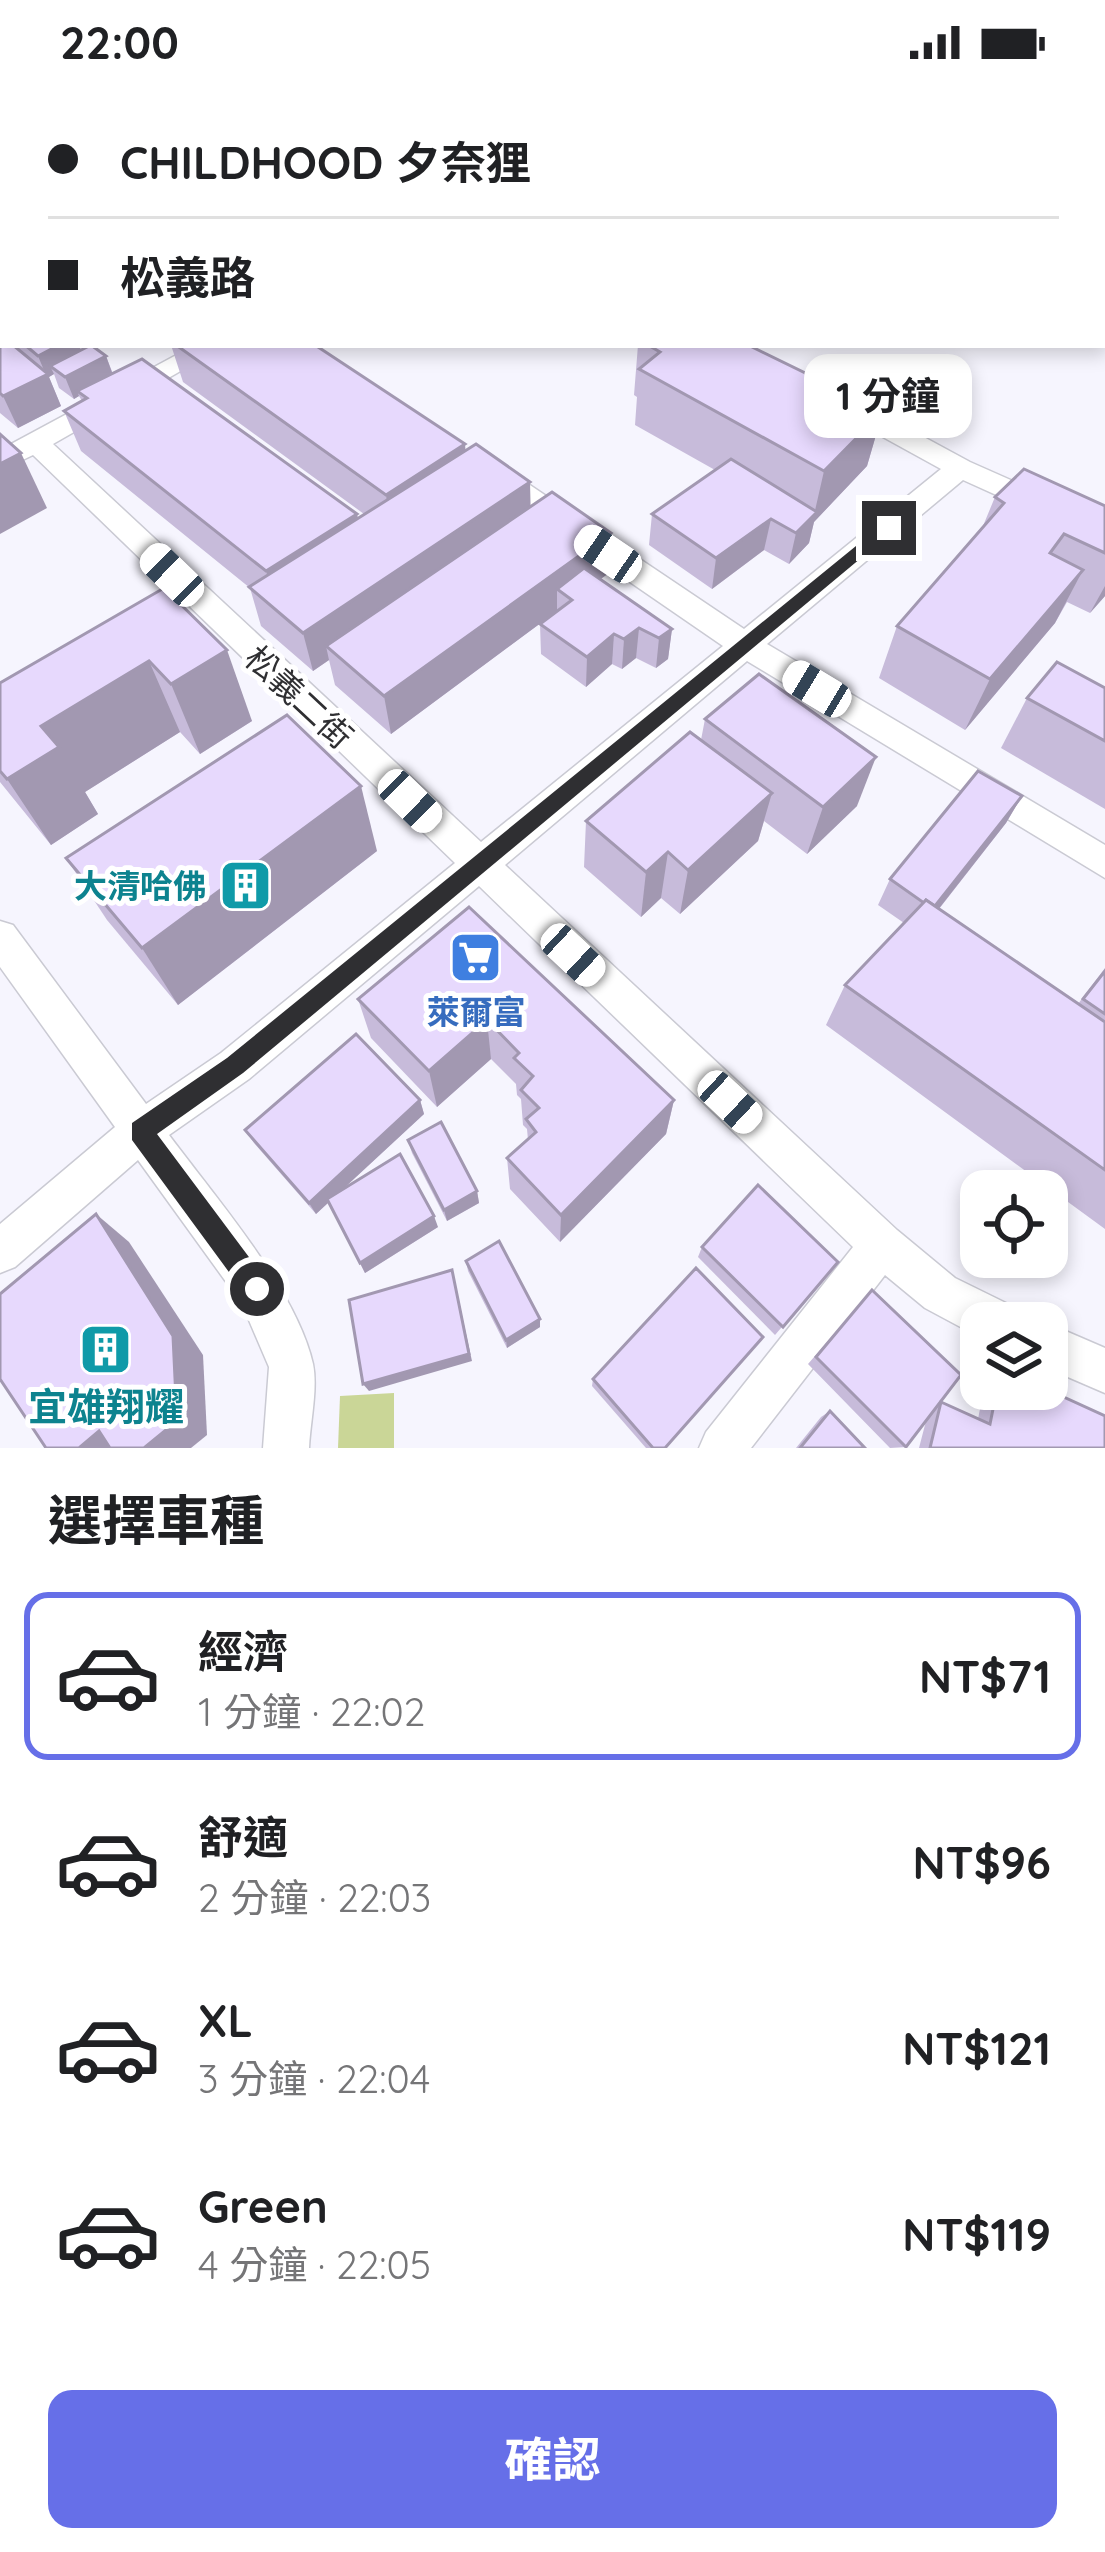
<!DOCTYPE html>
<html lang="zh-TW">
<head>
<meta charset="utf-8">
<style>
  :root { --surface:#fff; --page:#f2f2f2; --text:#202124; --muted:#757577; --line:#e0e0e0; --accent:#666fe8 }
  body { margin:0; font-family:Quicksand,"Noto Sans TC",sans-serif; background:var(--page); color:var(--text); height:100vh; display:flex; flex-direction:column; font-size:45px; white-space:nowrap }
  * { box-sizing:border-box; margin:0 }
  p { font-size:39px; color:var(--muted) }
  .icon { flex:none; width:66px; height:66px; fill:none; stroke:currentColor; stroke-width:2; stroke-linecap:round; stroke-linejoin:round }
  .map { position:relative; height:1364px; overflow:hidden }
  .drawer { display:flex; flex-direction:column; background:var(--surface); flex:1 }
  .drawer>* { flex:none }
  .hud { position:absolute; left:0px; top:0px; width:1107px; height:264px; box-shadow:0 6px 18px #0003; display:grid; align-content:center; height:264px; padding:0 48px; background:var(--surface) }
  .fabs { position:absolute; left:960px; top:1086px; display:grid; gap:24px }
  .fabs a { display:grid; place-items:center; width:108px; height:108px; border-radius:24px; background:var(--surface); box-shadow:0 6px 18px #0003; font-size:60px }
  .end { position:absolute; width:54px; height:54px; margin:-27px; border:15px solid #2f2f32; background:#fff; box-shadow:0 0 0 6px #fff }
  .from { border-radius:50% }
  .bubble { position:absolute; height:84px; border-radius:24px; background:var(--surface); box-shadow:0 6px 18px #0003; font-size:39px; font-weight:700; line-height:84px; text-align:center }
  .car { position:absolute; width:36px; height:72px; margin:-36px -18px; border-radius:15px; box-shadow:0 0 9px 3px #0007; background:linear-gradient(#fff 24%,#345 0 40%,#fff 0 76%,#345 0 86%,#fff 0) }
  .hud b { display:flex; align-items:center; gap:42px; height:114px; font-size:45px }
  .hud b+b { border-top:3px solid var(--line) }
  .hud i { width:30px; height:30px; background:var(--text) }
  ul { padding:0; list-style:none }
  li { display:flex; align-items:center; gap:36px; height:168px; margin:0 24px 18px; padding:0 24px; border:6px solid transparent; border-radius:24px }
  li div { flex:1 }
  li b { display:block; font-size:45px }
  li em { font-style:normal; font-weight:700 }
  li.current { border-color:var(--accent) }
  li>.icon { width:108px; height:108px; stroke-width:1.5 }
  h2 { padding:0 48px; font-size:54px; line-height:144px }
  .button { display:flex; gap:24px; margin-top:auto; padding:24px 48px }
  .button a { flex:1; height:138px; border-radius:24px; background:var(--accent); color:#fff; font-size:48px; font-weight:700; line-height:138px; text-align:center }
  .status { display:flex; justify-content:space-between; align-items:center; height:84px; padding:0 60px; background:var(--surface); direction:ltr }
  .status svg { height:33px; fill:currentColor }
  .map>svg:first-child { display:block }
  .green { fill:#cad697 }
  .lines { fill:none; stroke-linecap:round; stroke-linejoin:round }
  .river { fill:#a5c6f5; fill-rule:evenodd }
  .minor-casing { stroke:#cacad3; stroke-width:3 }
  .minor { fill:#fff; fill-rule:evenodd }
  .wall { fill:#c7bbda }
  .shaded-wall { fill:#a298b1 }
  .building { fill:#e7d9fd; stroke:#a298b1; stroke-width:3 }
  .route { fill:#2f2f32 }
  .labels { text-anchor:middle; stroke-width:10; stroke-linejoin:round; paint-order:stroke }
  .street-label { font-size:33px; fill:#2f2f32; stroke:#fff }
  .culture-label { font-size:33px; font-weight:bold; fill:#0d838f; stroke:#fff; text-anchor:end }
  .shop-label { font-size:33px; font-weight:bold; fill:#366cbe; stroke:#fff }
  .near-culture-label { font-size:39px; font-weight:bold; fill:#0d838f; stroke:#fff }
</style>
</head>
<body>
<div class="status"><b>22:00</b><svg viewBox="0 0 49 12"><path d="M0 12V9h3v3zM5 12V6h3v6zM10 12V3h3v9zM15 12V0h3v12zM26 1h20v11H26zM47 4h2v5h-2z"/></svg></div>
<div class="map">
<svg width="1105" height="1364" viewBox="0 0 1105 1364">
  <rect width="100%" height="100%" fill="#f6f5fe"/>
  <!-- green -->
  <path class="green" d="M 394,1309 L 394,1364 L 338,1364 L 340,1312 Z"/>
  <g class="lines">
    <!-- river -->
    <path class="river" d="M 537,0 L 573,0 L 575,3 L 539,3 Z"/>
    <defs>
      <g id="minor">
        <path d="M 194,0 L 219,0 L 221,3 L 196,3 Z"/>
        <rect x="0" y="83" width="3" height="14"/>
        <path d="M 3,148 L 3,163 L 0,164 L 0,149 Z"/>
        <path d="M 195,261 L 226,261 L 53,360 L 481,758 L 723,562 L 483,397 L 479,390 L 483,383 L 503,383 L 744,545 L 941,385 L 832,325 L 828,319 L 832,313 L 850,313 L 970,378 L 1105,438 L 1105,460 L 963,396 L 767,560 L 1105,761 L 1105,794 L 747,577 L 505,781 L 897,1146 L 955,1194 L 1014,1223 L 1020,1239 L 981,1239 L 981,1254 L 925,1224 L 885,1191 L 751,1364 L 699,1364 L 706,1348 L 853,1163 L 479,802 L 249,995 L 169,1051 C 215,1113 296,1205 313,1280 C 318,1305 310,1339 309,1364 L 263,1364 L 269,1283 L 242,1220 L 138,1076 L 15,1183 L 0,1189 L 0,1140 L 115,1043 L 0,883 L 0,837 L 13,841 L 146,1020 L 221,969 L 455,779 L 33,371 L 0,387 L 0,366 Z"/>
        <path d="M 1047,1239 L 1105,1264 L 1105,1309 L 1047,1284 Z"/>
      </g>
    </defs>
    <!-- minor casing -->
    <use href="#minor" class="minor-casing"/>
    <!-- minor -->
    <use href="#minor" class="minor"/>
  </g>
  <!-- wall -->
  <g class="wall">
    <path d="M 0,228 L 3,231 L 3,261 L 79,261 L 81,266 L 106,272 L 113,290 L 357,430 L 358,434 L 364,430 L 183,298 L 171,261 L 315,261 L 466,366 L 530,398 L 530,423 L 609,489 L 600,495 L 672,545 L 668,575 L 656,584 L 636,574 L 622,585 L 612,580 L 586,603 L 541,570 L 540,540 L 557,527 L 391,650 L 335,601 L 329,576 L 313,587 L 261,542 L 250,504 L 81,367 L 64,327 L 82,317 L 79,312 L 74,315 L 59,304 L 54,290 L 49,293 L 61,322 L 18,344 L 0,329 Z"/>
    <path d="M 638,261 L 748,261 L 883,327 L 867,382 L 814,438 L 809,459 L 789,480 L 764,466 L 712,505 L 649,461 L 652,430 L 715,386 L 635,341 L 637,313 L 634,311 Z"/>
    <path d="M 995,413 L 1105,422 L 1105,512 L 1090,529 L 1067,518 L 1055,539 L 965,646 L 879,594 L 897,542 L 983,442 Z"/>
    <path d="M 164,504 L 252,637 L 200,670 L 180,648 L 85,708 L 98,730 L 51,761 L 0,698 L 0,599 Z"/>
    <path d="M 1105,604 L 1105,725 L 1001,664 L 1027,614 Z"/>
    <path d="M 705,635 L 857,722 L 807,770 L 764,737 L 758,757 L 680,830 L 661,814 L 641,833 L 584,783 L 586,737 L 701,656 Z"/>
    <path d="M 1022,712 L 1006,739 L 939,825 L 1078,920 L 1105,884 L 1105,1145 L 826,941 L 845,901 L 904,839 L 878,821 L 890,795 Z"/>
    <path d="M 377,767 L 178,921 L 107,836 L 66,774 Z"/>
    <path d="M 469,823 L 674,1016 L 666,1050 L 560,1158 L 510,1105 L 507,1074 L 528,1056 L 527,1045 L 523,1041 L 521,1015 L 517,1011 L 516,1000 L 491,975 L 437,1023 L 371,954 L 358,915 Z"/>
    <path d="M 420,1016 L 424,1030 L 342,1106 L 438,1143 L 365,1189 L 329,1118 L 316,1130 L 254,1059 L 245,1046 Z"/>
    <path d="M 408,1056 L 477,1107 L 479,1119 L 447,1137 L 412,1069 Z"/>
    <path d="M 702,1163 L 838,1178 L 775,1251 L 698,1173 Z"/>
    <path d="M 466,1177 L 540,1235 L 540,1243 L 507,1264 L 468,1187 Z"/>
    <path d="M 872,1206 L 939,1319 L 978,1335 L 984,1305 L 1046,1305 L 1105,1364 L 919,1364 L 926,1337 L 906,1363 L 890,1364 L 808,1280 Z"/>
    <path d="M 593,1295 L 666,1364 L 646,1364 L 592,1302 Z"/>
    <path d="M 830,1327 L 865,1364 L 796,1364 L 821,1333 Z"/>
  </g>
  <!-- shaded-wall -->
  <g class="shaded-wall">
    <path d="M 0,0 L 12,0 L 13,3 L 3,3 L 3,39 L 0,40 Z"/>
    <path d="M 3,105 L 3,130 L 0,132 L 0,106 Z"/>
    <path d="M 2,230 L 3,261 L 0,270 L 0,231 Z"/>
    <path d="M 59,261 L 79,261 L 84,274 L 50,282 L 54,290 L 49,293 L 61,322 L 18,344 L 3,312 L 46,291 L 38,272 Z"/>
    <path d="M 106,272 L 114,294 L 77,307 L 79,312 L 74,315 L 65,293 Z"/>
    <path d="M 883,327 L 867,382 L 814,438 L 809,459 L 789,480 L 796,449 L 814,431 L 824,387 Z"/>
    <path d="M 465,360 L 468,400 L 392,451 L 386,411 Z"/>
    <path d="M 21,369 L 47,424 L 0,450 L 0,380 Z"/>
    <path d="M 530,398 L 531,438 L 326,562 L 329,576 L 313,587 L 303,549 Z"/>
    <path d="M 357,430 L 364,470 L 277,526 L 266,487 Z"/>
    <path d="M 771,435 L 764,466 L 712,505 L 716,474 Z"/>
    <path d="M 611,449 L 609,489 L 572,516 L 557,505 L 557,527 L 391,650 L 384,612 Z"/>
    <path d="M 1083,486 L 1055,539 L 965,646 L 990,595 Z"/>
    <path d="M 1105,502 L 1105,512 L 1090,529 Z"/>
    <path d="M 639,544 L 636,574 L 622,585 L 624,555 Z"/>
    <path d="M 672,545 L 668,575 L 656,584 L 659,554 Z"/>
    <path d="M 614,550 L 612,580 L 586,603 L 587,573 Z"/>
    <path d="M 227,566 L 252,637 L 200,670 L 171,600 Z"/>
    <path d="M 149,577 L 180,648 L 85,708 L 98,730 L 51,761 L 7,695 L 41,642 Z"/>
    <path d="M 876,673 L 857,722 L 807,770 L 823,723 Z"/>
    <path d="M 361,702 L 377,767 L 178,921 L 142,864 Z"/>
    <path d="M 772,709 L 758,757 L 680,830 L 688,786 Z"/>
    <path d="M 1022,712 L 1006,739 L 919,850 L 933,825 Z"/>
    <path d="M 668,768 L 661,814 L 641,833 L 646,788 Z"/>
    <path d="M 487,936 L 491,975 L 437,1023 L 429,987 Z"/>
    <path d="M 420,1016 L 424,1030 L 316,1130 L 309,1119 Z"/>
    <path d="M 674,1016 L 666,1050 L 560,1158 L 561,1131 Z"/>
    <path d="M 477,1107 L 479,1119 L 447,1137 L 444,1126 Z"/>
    <path d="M 96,1130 L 129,1158 L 203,1271 L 207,1351 L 191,1364 L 144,1364 Z"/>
    <path d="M 434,1132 L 438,1143 L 365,1189 L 360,1179 Z"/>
    <path d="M 452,1186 L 472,1277 L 369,1307 L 363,1300 Z"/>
    <path d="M 540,1235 L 540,1243 L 507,1264 L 506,1256 Z"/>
    <path d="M 99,1347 L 130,1364 L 79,1364 Z"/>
  </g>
  <!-- building -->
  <g class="building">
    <path d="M 271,0 L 298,0 L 304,3 L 264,3 Z"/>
    <path d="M 0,250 L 3,252 L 3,261 L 13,261 L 48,290 L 3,312 L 0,309 Z"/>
    <path d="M 25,261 L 59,261 L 38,272 Z"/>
    <path d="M 91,261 L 106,272 L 65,293 L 50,282 Z"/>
    <path d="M 176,261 L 315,261 L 465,360 L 386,411 Z"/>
    <path d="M 648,261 L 748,261 L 883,327 L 824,387 L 639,285 L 660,268 Z"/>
    <path d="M 142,275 L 357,430 L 266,487 L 64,327 L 87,314 L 77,307 Z"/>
    <path d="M 0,350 L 21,369 L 0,380 Z"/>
    <path d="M 476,360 L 530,398 L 303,549 L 249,503 Z"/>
    <path d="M 731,375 L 817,428 L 796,449 L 771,435 L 716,474 L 652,430 Z"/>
    <path d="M 1024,385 L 1105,422 L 1105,469 L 1064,450 L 1050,469 L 1083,486 L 990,595 L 897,542 L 1004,419 L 995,413 Z"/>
    <path d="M 552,408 L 611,449 L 384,612 L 326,562 Z"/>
    <path d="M 584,484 L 672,545 L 659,554 L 639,544 L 624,555 L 614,550 L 587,573 L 540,540 L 572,516 L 557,505 Z"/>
    <path d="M 164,504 L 227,566 L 171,600 L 149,577 L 41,642 L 59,663 L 7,695 L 0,687 L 0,599 Z"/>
    <path d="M 1057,578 L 1105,604 L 1105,657 L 1027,614 Z"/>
    <path d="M 759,590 L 876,673 L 823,723 L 705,635 Z"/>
    <path d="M 287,631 L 361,702 L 142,864 L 66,774 Z"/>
    <path d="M 690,648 L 772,709 L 688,786 L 668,768 L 646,788 L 586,737 Z"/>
    <path d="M 978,687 L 1022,712 L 935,822 L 926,816 L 924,819 L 890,795 Z"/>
    <path d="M 926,816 L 1105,938 L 1105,1086 L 845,901 Z"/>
    <path d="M 469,823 L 674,1016 L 561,1131 L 507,1074 L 536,1048 L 526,1035 L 539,1024 L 521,1006 L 533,992 L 514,974 L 519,969 L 487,936 L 429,987 L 358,915 Z"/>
    <path d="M 1105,887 L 1105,930 L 1083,915 Z"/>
    <path d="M 356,950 L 420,1016 L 309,1119 L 245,1046 Z"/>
    <path d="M 441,1038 L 477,1107 L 444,1126 L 408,1056 Z"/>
    <path d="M 400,1070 L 434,1132 L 360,1179 L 327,1115 Z"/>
    <path d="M 758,1101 L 838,1178 L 783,1243 L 702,1163 Z"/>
    <path d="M 96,1130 L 173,1252 L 177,1337 L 144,1364 L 110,1364 L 99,1347 L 79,1364 L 46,1364 L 0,1295 L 0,1210 Z"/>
    <path d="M 499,1157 L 540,1235 L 506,1256 L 466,1177 Z"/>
    <path d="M 696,1184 L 763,1253 L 665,1364 L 653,1364 L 593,1295 Z"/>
    <path d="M 452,1186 L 469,1270 L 363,1300 L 349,1216 Z"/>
    <path d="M 872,1206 L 961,1291 L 906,1363 L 816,1273 Z"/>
    <path d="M 997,1305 L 1046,1305 L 1105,1332 L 1105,1364 L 930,1364 L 941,1318 L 990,1340 Z"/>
    <path d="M 830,1327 L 865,1364 L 800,1364 Z"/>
  </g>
  <!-- route -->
  <path class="route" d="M 883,440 L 897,444 L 243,989 L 157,1050 L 266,1196 L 270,1205 L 266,1214 L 257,1218 L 248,1214 L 132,1056 L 132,1039 L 227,974 Z"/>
  <!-- icons -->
  <defs>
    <symbol id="building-square" viewBox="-11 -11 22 22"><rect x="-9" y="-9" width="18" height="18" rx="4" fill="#0f9aa8" stroke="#fff"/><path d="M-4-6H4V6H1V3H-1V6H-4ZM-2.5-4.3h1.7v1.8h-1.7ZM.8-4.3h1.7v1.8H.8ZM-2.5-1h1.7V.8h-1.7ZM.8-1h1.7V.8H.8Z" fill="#fff"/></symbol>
    <symbol id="supermarket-square" viewBox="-11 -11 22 22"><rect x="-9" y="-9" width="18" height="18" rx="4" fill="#3f7fe0" stroke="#fff"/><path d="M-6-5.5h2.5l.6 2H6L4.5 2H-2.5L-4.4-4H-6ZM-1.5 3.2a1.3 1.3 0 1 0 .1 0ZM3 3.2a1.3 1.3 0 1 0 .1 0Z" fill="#fff"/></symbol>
  </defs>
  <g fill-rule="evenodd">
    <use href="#building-square" x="216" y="772" width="59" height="59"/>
    <use href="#supermarket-square" x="446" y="844" width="59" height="59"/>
    <use href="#building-square" x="76" y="1236" width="59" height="59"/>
  </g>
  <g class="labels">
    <!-- street labels -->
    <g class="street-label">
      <text transform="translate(299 613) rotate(43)" y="12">松義二街</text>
    </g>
    <!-- culture labels -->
    <g class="culture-label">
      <text x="206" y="814">大清哈佛</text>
    </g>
    <!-- shop labels -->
    <g class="shop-label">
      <text x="476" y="940">萊爾富</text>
    </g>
    <!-- near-culture labels -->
    <g class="near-culture-label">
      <text x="106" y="1337">宜雄翔耀</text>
    </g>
  </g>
</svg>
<div class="fabs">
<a><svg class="icon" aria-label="locate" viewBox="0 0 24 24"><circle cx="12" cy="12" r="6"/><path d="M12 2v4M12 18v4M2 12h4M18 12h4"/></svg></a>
<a><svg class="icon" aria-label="layers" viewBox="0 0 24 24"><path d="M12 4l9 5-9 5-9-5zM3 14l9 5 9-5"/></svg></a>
</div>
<i class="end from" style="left:257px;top:1205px"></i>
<i class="end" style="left:889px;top:444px"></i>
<div class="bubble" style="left:804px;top:270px;width:168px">1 分鐘</div>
<i class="car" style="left:608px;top:470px;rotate:304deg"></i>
<i class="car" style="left:172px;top:491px;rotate:314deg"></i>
<i class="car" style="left:817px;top:605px;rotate:301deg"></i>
<i class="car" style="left:410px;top:717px;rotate:134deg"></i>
<i class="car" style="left:573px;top:871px;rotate:133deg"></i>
<i class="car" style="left:730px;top:1018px;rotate:133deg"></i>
<div class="hud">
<b><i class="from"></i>CHILDHOOD 夕奈狸</b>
<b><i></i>松義路</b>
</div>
</div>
<section class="drawer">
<h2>選擇車種</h2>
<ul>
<li class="current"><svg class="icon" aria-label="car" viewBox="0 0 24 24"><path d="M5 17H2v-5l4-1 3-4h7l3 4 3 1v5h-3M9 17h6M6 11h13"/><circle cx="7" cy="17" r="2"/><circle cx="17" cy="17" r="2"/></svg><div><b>經濟</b><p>1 分鐘 · 22:02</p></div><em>NT$71</em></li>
<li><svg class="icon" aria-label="car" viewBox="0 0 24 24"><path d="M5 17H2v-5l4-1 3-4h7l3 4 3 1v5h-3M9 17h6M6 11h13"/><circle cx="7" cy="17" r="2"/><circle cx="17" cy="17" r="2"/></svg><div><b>舒適</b><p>2 分鐘 · 22:03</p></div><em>NT$96</em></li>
<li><svg class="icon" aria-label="car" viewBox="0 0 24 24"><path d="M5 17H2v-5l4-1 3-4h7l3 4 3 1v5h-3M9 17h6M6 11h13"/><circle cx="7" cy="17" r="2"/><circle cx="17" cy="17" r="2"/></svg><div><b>XL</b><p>3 分鐘 · 22:04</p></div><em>NT$121</em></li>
<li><svg class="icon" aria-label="car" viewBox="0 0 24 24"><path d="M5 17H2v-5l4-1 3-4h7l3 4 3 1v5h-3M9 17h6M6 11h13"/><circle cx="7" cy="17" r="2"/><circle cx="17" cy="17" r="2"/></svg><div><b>Green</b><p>4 分鐘 · 22:05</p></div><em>NT$119</em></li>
</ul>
<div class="button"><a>確認</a></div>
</section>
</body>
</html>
